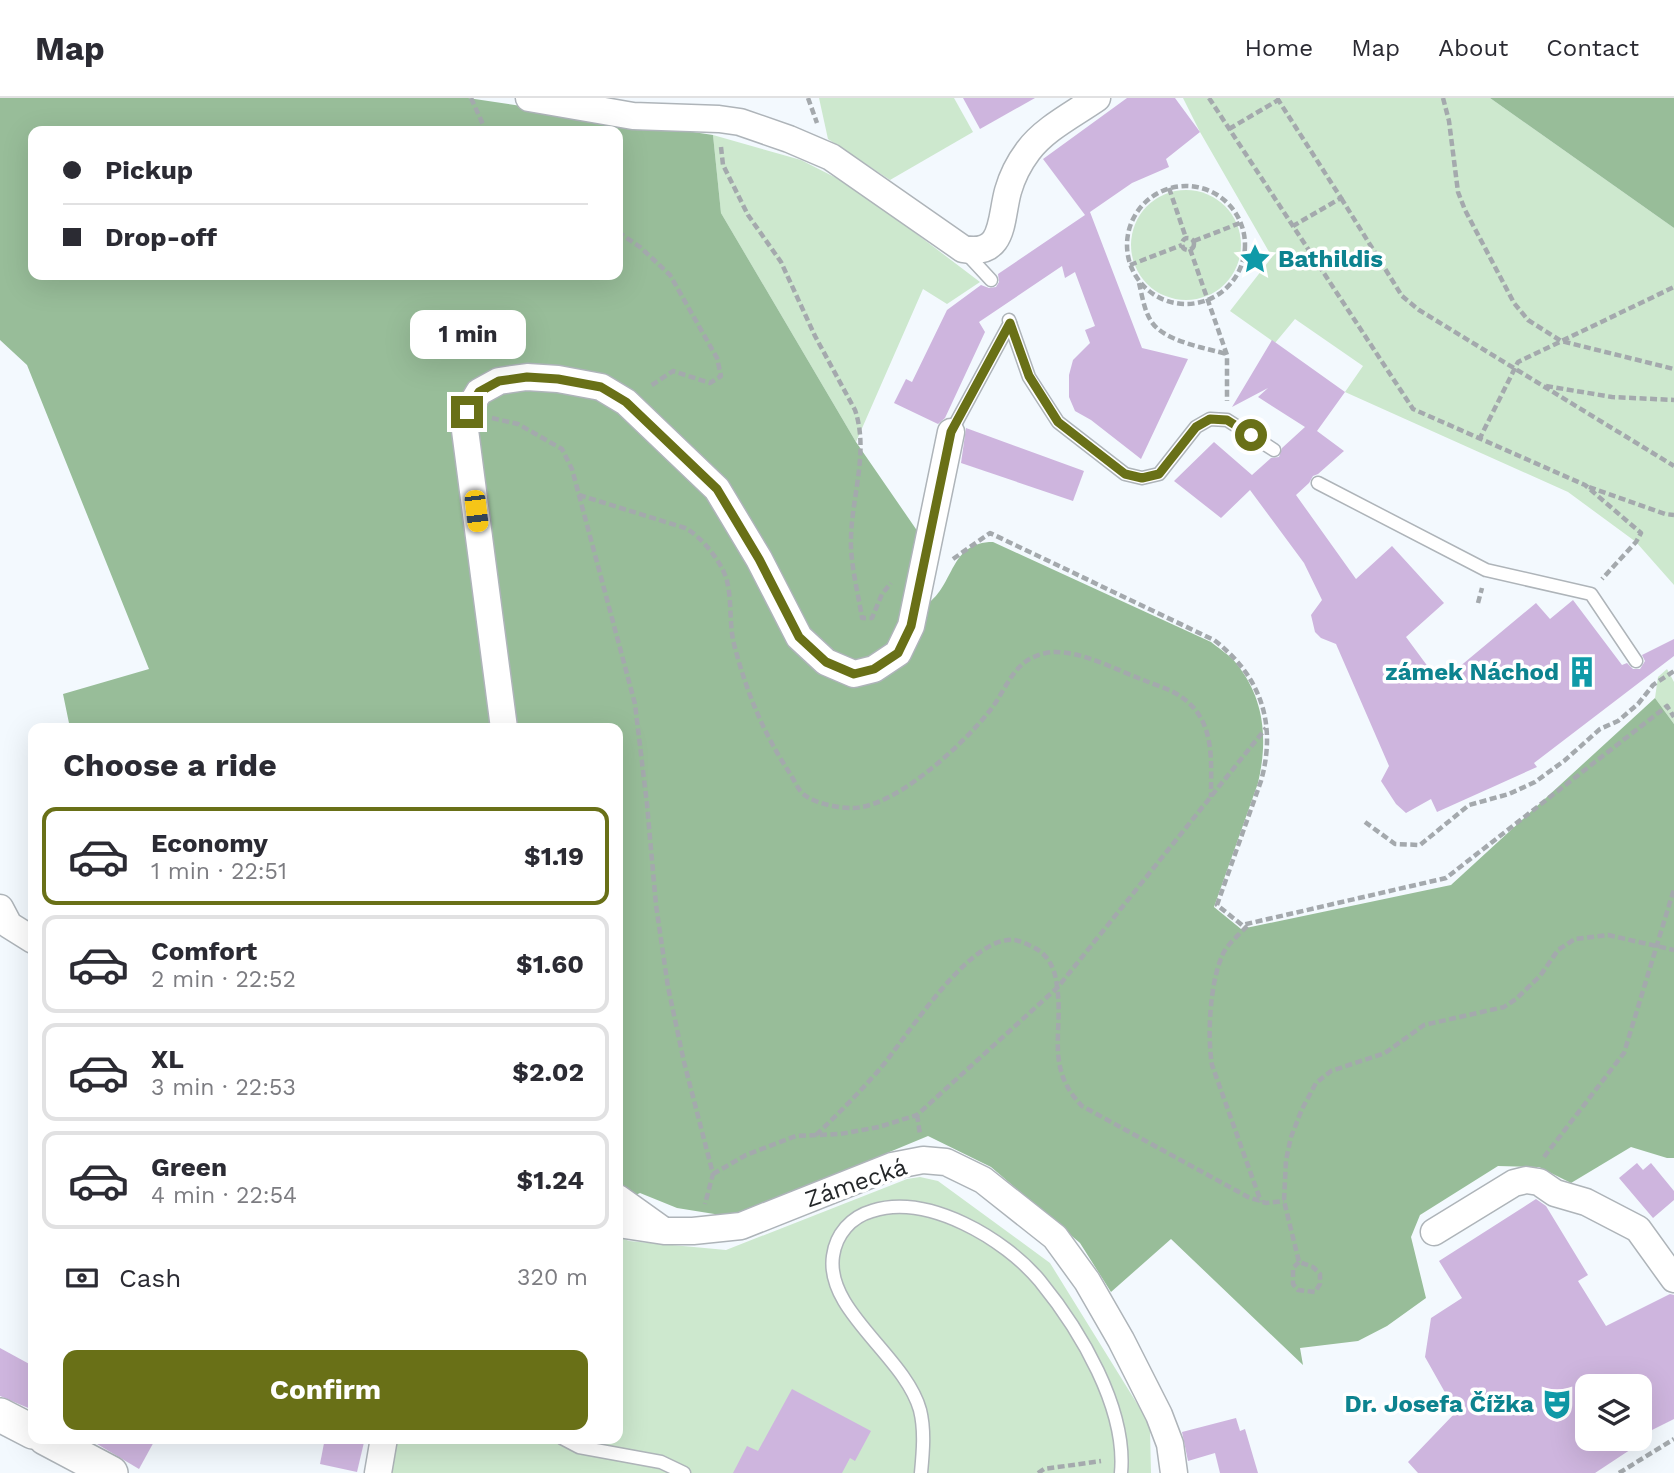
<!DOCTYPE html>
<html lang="en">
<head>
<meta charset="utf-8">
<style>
  :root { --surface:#fff; --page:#f7f7f7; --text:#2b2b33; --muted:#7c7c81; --line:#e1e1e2; --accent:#697017 }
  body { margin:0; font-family:"Work Sans",sans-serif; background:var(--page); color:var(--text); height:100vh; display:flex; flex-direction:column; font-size:26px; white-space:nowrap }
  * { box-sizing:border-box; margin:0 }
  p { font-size:23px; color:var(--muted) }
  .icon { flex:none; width:38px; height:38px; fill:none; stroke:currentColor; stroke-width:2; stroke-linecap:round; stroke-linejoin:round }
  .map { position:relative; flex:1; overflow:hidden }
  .details { position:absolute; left:28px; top:625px; width:595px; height:721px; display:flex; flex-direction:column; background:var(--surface); border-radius:14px; box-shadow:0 7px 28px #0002 }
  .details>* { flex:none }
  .hud { position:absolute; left:28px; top:28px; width:595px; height:154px; border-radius:14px; box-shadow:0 7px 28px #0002; display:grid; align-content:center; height:154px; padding:0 35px; background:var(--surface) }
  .fabs { position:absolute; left:1575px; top:1276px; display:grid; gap:14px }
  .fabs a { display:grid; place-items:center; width:77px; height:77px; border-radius:14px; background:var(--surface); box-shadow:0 7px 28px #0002; font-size:35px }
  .end { position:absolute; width:32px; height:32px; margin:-16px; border:9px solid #697017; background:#fff; box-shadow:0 0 0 4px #fff }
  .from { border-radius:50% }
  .bubble { position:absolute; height:49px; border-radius:14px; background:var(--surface); box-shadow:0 7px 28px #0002; font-size:23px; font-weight:700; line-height:49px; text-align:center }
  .car { position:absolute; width:21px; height:42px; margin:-21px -10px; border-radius:9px; box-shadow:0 0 5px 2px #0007; background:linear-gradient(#f5c518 24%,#345 0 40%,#f5c518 0 76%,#345 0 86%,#f5c518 0) }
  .hud b { display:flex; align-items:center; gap:24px; height:66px; font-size:26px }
  .hud b+b { border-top:2px solid var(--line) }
  .hud i { width:18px; height:18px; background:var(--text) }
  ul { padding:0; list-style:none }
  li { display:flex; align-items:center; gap:21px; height:98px; margin:0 14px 10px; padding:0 21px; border:4px solid var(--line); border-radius:14px }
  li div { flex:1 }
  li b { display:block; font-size:26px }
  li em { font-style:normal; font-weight:700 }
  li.current { border-color:var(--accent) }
  li>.icon { width:63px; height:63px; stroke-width:1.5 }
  h2 { padding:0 35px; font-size:32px; line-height:84px }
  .pay { display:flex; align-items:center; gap:18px; height:77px; padding:0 35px; font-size:26px }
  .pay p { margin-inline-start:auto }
  .action { display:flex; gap:14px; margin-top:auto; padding:14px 35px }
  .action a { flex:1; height:80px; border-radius:14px; background:var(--accent); color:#fff; font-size:28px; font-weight:700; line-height:80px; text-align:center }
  header { display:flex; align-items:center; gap:42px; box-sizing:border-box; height:98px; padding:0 35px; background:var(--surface); border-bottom:2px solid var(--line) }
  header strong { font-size:33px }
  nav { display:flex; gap:38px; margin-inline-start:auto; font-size:24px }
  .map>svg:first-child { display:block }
  .green { fill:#cde8ce }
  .forest { fill:#98bd99; fill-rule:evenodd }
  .building { fill:#ceb5de }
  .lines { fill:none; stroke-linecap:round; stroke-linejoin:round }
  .service-casing { stroke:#aeb4b9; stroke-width:15 }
  .minor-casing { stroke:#aeb4b9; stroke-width:29 }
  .tertiary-casing { stroke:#aeb4b9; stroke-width:36 }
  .path { stroke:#a4a9ad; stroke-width:4.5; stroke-dasharray:7 3.5; stroke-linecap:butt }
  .service { stroke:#fff; stroke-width:12 }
  .minor { stroke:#fff; stroke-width:26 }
  .tertiary { stroke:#fff; stroke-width:33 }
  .route { stroke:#697017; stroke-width:9 }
  .labels { text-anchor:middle; stroke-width:7; stroke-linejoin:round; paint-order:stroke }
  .culture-label { font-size:24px; font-weight:bold; fill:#0d838f; stroke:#fff; text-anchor:end }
  .street-label { font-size:24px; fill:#242729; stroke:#fff }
</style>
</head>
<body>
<header>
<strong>Map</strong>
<nav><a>Home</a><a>Map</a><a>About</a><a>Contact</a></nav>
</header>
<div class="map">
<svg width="1674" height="1375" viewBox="0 0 1674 1375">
  <rect width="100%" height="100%" fill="#f3f9fe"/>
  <!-- green -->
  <g class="green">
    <path d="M 819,0 L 954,0 L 973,34 L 890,82 L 828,41 Z"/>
    <path d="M 1183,0 L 1490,0 L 1674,130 L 1674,487 L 1636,444 L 1568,394 L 1345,294 L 1363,268 L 1295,221 L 1275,245 L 1230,213 L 1272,159 L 1200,34 Z"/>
    <path d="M 713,37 L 801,62 L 856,90 L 980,184 L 947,206 L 923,191 L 856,344 L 721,115 Z"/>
    <circle cx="1186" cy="147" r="55"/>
    <path d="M 1667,571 L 1674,584 L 1674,626 L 1655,600 L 1658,579 Z"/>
    <path d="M 920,1079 L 938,1083 L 1050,1165 L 1146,1320 L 1150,1331 L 1151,1375 L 384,1375 L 389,1341 L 618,1340 L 618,1138 L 629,1143 L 726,1152 L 907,1081 Z"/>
  </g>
  <!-- forest -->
  <g class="forest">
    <path d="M 0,0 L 468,0 L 713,37 L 721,115 L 856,344 L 918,434 L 927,506 C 955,487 949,444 993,444 L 1211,544 C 1219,551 1230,557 1236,565 C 1265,601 1268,642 1258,685 L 1214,809 L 1241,831 L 1451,787 L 1655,600 L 1674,626 L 1674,1060 L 1667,1060 L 1631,1049 L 1571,1085 L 1539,1069 L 1498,1068 L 1420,1117 L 1411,1139 L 1426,1200 L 1387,1228 L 1358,1243 L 1300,1250 L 1303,1267 L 1171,1141 L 1111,1194 L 1080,1145 L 991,1069 L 928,1038 L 733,1119 L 677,1110 L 640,1095 L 618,1105 L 618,630 L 70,630 L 63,596 L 149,571 L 27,267 L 0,242 ZM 33,33 L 618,33 L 618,177 L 33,177 Z"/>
    <path d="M 1490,0 L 1674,0 L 1674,130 Z"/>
  </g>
  <!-- building -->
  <g class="building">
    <path d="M 963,0 L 1035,0 L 980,31 Z"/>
    <path d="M 1127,0 L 1175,0 L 1200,34 L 1166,61 L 1169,69 L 1132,85 L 1090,114 L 1142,250 L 1188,261 L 1141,361 L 1091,322 L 1075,313 L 1069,299 L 1069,277 L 1073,262 L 1090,245 L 1085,232 L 1095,228 L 1075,174 L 1065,180 L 1062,168 L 979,224 L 985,234 L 945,320 L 938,326 L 894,305 L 906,281 L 912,284 L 947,212 L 981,187 L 989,190 L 996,189 L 999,184 L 998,176 L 1085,117 L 1043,61 Z"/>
    <path d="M 1272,242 L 1345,294 L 1317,333 L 1344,353 L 1318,376 L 1313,378 L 1309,385 L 1296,397 L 1356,481 L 1392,448 L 1444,505 L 1406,539 L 1440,585 L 1536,505 L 1550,521 L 1573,502 L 1622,567 L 1627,565 L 1633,571 L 1640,571 L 1645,563 L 1642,557 L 1674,541 L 1674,558 L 1534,665 L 1537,669 L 1437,714 L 1431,701 L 1406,715 L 1396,706 L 1381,683 L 1389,668 L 1336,546 L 1321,540 L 1315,534 L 1311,517 L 1322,502 L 1304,465 L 1250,392 L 1221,420 L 1174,383 L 1214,344 L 1252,377 L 1271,360 L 1279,359 L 1282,350 L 1305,329 L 1258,299 L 1268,290 L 1232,309 Z"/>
    <path d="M 966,330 L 1084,373 L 1073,403 L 961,365 Z"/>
    <path d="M 1637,1065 L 1643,1072 L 1651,1065 L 1674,1093 L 1674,1102 L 1653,1120 L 1619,1080 Z"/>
    <path d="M 1536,1101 L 1546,1108 L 1588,1177 L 1578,1183 L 1606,1228 L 1670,1196 L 1674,1197 L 1674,1321 L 1640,1338 L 1640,1288 L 1587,1288 L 1587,1340 L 1648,1340 L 1595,1375 L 1418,1375 L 1408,1364 L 1456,1314 L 1425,1259 L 1431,1220 L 1462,1200 L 1439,1163 Z"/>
    <path d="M 0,1250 L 33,1268 L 33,1312 L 0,1298 Z"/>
    <path d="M 792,1291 L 871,1333 L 855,1363 L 850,1360 L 842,1375 L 733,1375 L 747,1348 L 758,1353 Z"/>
    <path d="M 1236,1320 L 1240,1333 L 1245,1331 L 1258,1375 L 1220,1375 L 1215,1355 L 1188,1363 L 1182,1334 Z"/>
    <path d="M 87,1340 L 156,1340 L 139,1371 Z"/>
    <path d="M 325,1340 L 365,1340 L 357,1374 L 320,1366 Z"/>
  </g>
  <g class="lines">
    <defs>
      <g id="service">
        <path d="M 965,154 L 991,182"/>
        <path d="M 1010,225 L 1029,279 L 1058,324 L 1125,376 L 1142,380 L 1159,376 L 1196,329 L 1210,321 L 1227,322 L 1274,352"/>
        <path d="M 951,334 L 1010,225 L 1009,222"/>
        <path d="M 1318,385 L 1486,472 L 1591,496 L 1636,563"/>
        <path d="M 562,1340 L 579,1349 L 661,1364 L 684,1375"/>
        <path d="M 921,1375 C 923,1354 925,1332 920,1312 C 905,1258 825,1213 833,1158 C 836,1136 851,1119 872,1113 C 928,1095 1005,1141 1040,1183 C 1080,1232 1127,1310 1121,1375"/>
      </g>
      <g id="minor">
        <path d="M 529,0 L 633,18 L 719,21 L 740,24 L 789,41 L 831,59 L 963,151 C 1005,159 1000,122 1008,93 C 1012,79 1019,65 1028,53 C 1044,31 1074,16 1097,0"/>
        <path d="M 504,630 L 465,332 L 467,314 L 479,294 L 499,283 L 527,279 L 558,281 L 601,289 L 626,304 L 717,391 L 759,461 L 799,539 L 826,564 L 854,576 L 874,571 L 898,555 L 911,528 L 951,334"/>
        <path d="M 0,810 L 9,827 L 33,842"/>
        <path d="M 618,1100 L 660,1130"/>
        <path d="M 618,1126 L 664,1133 L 693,1133 L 741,1128 L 892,1068 L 923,1062 L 946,1064 L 983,1082 L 1055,1139 L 1087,1183 L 1121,1242 L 1159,1317 L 1170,1346 L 1174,1375"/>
        <path d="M 1434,1134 L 1514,1085 L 1526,1082 L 1539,1084 L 1555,1095 L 1586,1104 L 1638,1131 L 1674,1181"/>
        <path d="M 378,1375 L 384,1340"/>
      </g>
      <g id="tertiary">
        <path d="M 0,1317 L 33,1334"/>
        <path d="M 45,1340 L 111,1375"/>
      </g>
    </defs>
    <!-- service casing -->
    <use href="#service" class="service-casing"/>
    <!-- minor casing -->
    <use href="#minor" class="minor-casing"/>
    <!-- tertiary casing -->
    <use href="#tertiary" class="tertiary-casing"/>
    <!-- path -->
    <g class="path">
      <path d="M 471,0 L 486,33"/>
      <path d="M 808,0 L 817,25"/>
      <path d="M 1209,0 L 1413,311 L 1585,387 L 1641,435 L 1636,444 L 1602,481"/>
      <path d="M 1277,0 L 1341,100 L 1293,128"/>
      <path d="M 1443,0 L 1449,23 L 1458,94 L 1465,112 L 1514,205 L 1528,222 L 1561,243 L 1674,271"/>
      <path d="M 1229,31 L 1280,1"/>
      <path d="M 721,49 L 723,67 L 748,117 L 781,164 L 815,238 L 855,312 C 869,353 852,397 851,440 C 850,465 858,494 862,520 L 872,520 L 882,496 L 891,485"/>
      <circle cx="1186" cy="147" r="59"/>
      <path d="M 1169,90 L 1186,140"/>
      <path d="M 1341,100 L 1402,198 L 1419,212 L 1674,368"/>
      <path d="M 618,134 L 640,149 L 670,177 L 717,260 L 721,278 L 710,285 L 673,273 L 649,289"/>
      <circle cx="1188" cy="146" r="6"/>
      <path d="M 1194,143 L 1240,125"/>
      <path d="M 1190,151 L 1227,257 L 1227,303"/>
      <path d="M 1130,167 L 1182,147"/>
      <path d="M 1139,185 C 1142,197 1144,212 1151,223 C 1163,243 1205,250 1227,256"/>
      <path d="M 1546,288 L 1612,299 L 1674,302"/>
      <path d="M 492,320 L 518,326 L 562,351 L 572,371 L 635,606 L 647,706 L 656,807 L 668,889 L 684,964 L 713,1076 L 705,1106"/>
      <path d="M 1479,342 L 1518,264 L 1674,189"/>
      <path d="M 1589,389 L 1665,416 L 1674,417"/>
      <path d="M 579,397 L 685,430 C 702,439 722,464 727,483 C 732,503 729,526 734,546 C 746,593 764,637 791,677 C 795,684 799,694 806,698 C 818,706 838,710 852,710 C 895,710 962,647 988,615 C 1001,600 1009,576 1025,564 C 1033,558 1046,554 1055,554 C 1085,554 1118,573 1146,583 C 1155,587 1166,590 1175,595 C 1216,618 1211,659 1211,699"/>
      <path d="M 953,461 L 990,435 L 1214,542 C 1261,578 1277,626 1261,683 L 1217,807 L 1242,827 L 1446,780 L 1667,608 L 1674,619"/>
      <path d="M 1478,505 L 1482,490"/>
      <path d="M 1365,724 L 1395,746 L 1420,747 L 1469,707 L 1509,696 L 1535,684 L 1564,663 L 1600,631 L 1618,623 L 1638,606 L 1653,587 L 1674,573"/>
      <path d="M 1247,828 C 1239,837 1226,847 1222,858 C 1210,886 1207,937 1212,967 L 1261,1104"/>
      <path d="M 917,1017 L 920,1036"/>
      <path d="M 816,1037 C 838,1016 859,995 879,972 C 907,939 964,846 1008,842 C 1017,841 1025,845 1033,849 C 1049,857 1055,871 1057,888 C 1064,934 1044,969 1082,1008 L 1248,1099 L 1266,1105 L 1284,1103"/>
      <path d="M 1544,1059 L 1624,955 L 1674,791"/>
      <path d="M 713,1076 L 746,1057 L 796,1038 L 840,1036 L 879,1029 L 917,1017 L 1058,889 L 1266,630"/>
      <path d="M 1299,1164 L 1293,1170 L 1293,1186 L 1298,1192 L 1315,1194 L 1320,1186 L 1320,1176 L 1313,1169 L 1299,1164 L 1284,1103 L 1286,1062 L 1291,1039 L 1302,1011 L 1316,985 L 1331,973 L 1385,955 L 1424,927 L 1504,909 L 1516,901 L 1540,878 L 1558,852 L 1575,841 L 1608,837 L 1674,852"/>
      <path d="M 1038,1375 L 1044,1371 L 1101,1363"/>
      <path d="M 1619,1375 L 1674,1341"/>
    </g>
    <!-- service -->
    <use href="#service" class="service"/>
    <!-- minor -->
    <use href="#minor" class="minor"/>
    <!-- tertiary -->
    <use href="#tertiary" class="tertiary"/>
  </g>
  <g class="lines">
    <!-- route -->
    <path class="route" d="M 467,314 L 479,294 L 499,283 L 527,279 L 558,281 L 601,289 L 626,304 L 717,391 L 759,461 L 799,539 L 826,564 L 854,576 L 874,571 L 898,555 L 911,528 L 951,334 L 1010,225 L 1029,278 L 1058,324 L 1125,376 L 1142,380 L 1159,376 L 1196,329 L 1210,321 L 1227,322 L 1251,337"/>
  </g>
  <!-- icons -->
  <defs>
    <symbol id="sight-bare" viewBox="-9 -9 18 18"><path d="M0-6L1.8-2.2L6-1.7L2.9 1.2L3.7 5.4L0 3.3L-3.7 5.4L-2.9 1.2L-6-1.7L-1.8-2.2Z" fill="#0f9aa8" stroke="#fff" stroke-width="2.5" paint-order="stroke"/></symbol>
    <symbol id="building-bare" viewBox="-9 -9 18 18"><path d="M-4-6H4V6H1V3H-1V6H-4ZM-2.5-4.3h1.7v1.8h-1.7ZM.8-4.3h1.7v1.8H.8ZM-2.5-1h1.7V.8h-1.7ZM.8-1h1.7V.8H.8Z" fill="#0f9aa8" stroke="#fff" stroke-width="2.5" paint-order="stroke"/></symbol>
    <symbol id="theatre-bare" viewBox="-9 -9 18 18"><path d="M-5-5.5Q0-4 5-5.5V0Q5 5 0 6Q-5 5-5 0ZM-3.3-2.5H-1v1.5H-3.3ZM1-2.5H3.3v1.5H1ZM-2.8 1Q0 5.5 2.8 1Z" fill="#0f9aa8" stroke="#fff" stroke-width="2.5" paint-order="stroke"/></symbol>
  </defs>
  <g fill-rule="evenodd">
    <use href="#sight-bare" x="1233" y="139" width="44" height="44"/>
    <use href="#building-bare" x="1560" y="552" width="44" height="44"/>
    <use href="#theatre-bare" x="1535" y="1284" width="44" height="44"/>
  </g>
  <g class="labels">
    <!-- culture labels -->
    <g class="culture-label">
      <text x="1278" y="169" text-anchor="start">Bathildis</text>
      <text x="1559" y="582">zámek Náchod</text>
      <text x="1534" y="1314">Dr. Josefa Čížka</text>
    </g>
    <!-- street labels -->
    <g class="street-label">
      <text transform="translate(856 1085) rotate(-19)" y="8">Zámecká</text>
    </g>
  </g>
</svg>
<div class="fabs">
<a><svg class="icon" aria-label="layers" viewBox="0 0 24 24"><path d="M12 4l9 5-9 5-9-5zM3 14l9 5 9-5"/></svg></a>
</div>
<i class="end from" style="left:1251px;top:337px"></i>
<i class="end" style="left:467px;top:314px"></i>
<div class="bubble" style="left:410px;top:212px;width:116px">1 min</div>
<i class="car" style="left:476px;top:413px;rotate:173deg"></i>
<div class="hud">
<b><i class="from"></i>Pickup</b>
<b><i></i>Drop-off</b>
</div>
<section class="details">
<h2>Choose a ride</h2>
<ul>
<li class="current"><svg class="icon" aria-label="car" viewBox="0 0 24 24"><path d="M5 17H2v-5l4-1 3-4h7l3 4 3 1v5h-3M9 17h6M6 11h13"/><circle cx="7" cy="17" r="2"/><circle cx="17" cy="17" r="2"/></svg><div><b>Economy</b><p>1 min · 22:51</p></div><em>$1.19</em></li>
<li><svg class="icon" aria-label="car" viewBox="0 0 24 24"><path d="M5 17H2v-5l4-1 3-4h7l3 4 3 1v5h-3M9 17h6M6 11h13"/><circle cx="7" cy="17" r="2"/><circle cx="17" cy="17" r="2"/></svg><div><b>Comfort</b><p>2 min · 22:52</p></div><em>$1.60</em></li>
<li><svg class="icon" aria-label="car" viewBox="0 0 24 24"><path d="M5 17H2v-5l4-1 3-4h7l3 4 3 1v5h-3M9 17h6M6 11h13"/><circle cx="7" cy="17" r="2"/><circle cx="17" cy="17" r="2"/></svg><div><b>XL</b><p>3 min · 22:53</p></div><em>$2.02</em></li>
<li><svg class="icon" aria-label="car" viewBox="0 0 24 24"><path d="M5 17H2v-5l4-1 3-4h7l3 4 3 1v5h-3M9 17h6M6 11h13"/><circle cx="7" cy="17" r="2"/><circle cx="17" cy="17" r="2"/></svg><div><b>Green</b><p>4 min · 22:54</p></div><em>$1.24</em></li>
</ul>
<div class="pay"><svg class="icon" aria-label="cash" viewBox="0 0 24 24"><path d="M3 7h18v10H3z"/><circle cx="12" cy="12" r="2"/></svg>Cash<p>320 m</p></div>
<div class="action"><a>Confirm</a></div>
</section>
</div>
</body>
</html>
